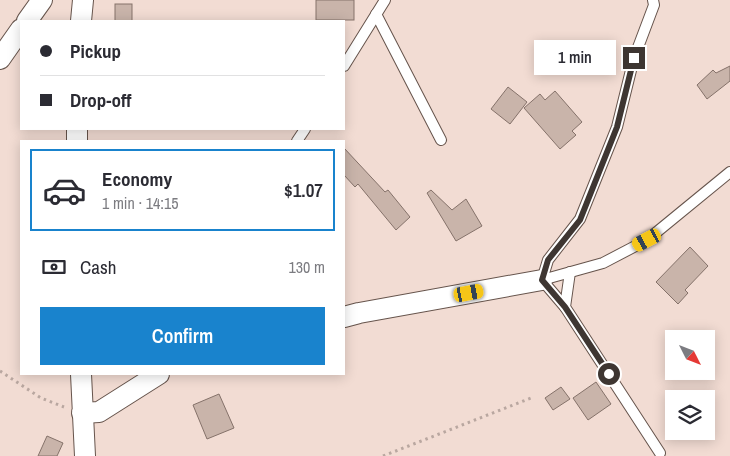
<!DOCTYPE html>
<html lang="en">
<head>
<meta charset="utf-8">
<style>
  :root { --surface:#fff; --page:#f7f7f7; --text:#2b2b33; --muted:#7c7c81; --line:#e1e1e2; --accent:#1983cd }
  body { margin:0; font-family:"Archivo Narrow",sans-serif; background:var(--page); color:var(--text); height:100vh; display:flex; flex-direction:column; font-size:19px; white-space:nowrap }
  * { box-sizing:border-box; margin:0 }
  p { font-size:16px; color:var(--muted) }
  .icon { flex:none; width:28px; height:28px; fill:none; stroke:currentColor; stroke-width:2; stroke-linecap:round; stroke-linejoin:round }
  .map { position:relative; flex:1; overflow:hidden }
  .sheet { position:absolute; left:20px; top:140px; width:325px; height:235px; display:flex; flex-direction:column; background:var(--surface); border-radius:0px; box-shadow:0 2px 12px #0003 }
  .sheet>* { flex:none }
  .guide { position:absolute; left:20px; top:20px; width:325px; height:110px; border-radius:0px; box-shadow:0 2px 12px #0003; display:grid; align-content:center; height:110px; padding:0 20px; background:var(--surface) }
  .needle { width:32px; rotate:132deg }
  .controls { position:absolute; left:665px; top:330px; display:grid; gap:10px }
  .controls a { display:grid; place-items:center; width:50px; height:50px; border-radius:0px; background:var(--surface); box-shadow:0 2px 12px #0003; font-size:25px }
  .end { position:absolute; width:22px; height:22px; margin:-11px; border:6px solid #3e3632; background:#fff; box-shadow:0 0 0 2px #fff }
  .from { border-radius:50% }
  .bubble { position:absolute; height:35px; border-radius:0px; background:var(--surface); box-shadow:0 2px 12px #0003; font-size:16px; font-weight:600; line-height:35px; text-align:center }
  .car { position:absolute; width:15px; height:30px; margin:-15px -8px; border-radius:6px; box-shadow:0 0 4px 1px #0007; background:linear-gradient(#f5c518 24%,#345 0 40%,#f5c518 0 76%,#345 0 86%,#f5c518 0) }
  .guide b { display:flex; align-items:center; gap:18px; height:48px; font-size:19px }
  .guide b+b { border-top:1px solid var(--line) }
  .guide i { width:12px; height:12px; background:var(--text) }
  ul { padding:9px 0 0; list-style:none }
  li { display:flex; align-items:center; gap:15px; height:82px; margin:0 10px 8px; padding:0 10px; border:2px solid transparent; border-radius:0px }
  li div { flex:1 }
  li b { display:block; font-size:19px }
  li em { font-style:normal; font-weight:600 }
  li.current { border-color:var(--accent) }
  li>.icon { width:45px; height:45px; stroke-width:1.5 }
  .pay { display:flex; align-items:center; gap:12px; height:55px; padding:0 20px; font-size:19px }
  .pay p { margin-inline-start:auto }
  .action { display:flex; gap:10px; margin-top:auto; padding:10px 20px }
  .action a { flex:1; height:58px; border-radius:0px; background:var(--accent); color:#fff; font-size:20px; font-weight:600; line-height:58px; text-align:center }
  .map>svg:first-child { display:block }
  .building { fill:#c9b4aa; stroke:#85726a }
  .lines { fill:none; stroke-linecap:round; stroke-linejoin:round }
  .lane-casing { stroke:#66544c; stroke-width:12 }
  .street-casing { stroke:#66544c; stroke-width:22 }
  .path { stroke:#b9a7a0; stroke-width:3; stroke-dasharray:2.5 4; stroke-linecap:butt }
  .lane { stroke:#fff; stroke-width:10 }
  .street { stroke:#fff; stroke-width:20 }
  .route { stroke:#3e3632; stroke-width:6 }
</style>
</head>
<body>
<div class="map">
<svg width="730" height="456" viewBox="0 0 730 456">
  <rect width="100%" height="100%" fill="#f2dcd3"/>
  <!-- building -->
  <g class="building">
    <rect x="316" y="0" width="38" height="20"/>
    <rect x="115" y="4" width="17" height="17"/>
    <path d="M 730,66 L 730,81 L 707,99 L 697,85 L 713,70 L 716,73 Z"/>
    <path d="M 508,87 L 527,102 L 510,124 L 491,109 Z"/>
    <path d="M 555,91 L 582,122 L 572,131 L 576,135 L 560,149 L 524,108 L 540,94 L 545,100 Z"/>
    <path d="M 344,148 L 385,192 L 388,190 L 410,217 L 396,230 L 358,184 L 355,187 L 344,175 Z"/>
    <path d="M 431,190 L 452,210 L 466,199 L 482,226 L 456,241 L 427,193 Z"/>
    <path d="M 690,247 L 708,266 L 685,290 L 688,293 L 678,304 L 656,282 Z"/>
    <path d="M 596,382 L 611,404 L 588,420 L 573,398 Z"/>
    <path d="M 561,387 L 570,399 L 553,410 L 545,398 Z"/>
    <path d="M 219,394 L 234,428 L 207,439 L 193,405 Z"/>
    <path d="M 47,436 L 63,443 L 57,456 L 38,456 Z"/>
  </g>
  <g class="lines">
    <defs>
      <g id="lane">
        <path d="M 376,14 L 441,140"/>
        <path d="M 344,66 L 385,0"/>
        <path d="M 297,141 L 305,129"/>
        <path d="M 570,272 L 565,307 L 660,453"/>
        <path d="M 542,280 L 548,260 L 580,219 L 617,127 L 634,58 L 654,5 L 653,0"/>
        <path d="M 542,280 L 603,263 L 647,240 L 730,172"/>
        <path d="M 542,280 L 565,307"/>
      </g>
      <g id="street">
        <path d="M 27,21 L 42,0"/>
        <path d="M 81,21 L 83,0"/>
        <path d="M 0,59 L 21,29"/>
        <path d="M 77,141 L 77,129"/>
        <path d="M 344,317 L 359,313 L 542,280"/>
        <path d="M 81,374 L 85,456"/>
        <path d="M 82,413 L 99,412 L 159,374"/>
      </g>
    </defs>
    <!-- lane casing -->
    <use href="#lane" class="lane-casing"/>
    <!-- street casing -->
    <use href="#street" class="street-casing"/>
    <!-- path -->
    <g class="path">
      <path d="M 0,371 L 41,398 L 64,407"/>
      <path d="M 383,456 L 531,398"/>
    </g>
    <!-- lane -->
    <use href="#lane" class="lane"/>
    <!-- street -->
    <use href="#street" class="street"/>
  </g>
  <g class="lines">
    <!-- route -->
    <path class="route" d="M 609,374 L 565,307 L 542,280 L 548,260 L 580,220 L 617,127 L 634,58"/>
  </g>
</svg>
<div class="controls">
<a><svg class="needle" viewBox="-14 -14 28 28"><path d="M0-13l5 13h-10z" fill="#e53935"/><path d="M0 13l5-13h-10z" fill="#7c7c81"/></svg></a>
<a><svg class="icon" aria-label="layers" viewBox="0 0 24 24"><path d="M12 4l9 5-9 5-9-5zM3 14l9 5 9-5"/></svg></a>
</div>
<i class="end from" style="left:609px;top:374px"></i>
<i class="end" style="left:634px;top:58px"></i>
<div class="bubble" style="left:534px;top:40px;width:82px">1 min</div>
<i class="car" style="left:647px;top:240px;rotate:242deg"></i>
<i class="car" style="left:469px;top:293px;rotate:80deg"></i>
<div class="guide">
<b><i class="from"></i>Pickup</b>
<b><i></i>Drop-off</b>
</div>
<section class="sheet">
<ul>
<li class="current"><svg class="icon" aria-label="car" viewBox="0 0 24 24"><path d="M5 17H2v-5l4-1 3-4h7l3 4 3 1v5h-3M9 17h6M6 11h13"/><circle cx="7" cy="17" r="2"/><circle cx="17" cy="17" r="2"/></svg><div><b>Economy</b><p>1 min · 14:15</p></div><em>$1.07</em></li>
</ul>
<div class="pay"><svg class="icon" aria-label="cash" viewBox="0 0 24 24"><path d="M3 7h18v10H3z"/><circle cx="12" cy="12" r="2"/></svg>Cash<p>130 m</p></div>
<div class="action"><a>Confirm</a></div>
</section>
</div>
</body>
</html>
